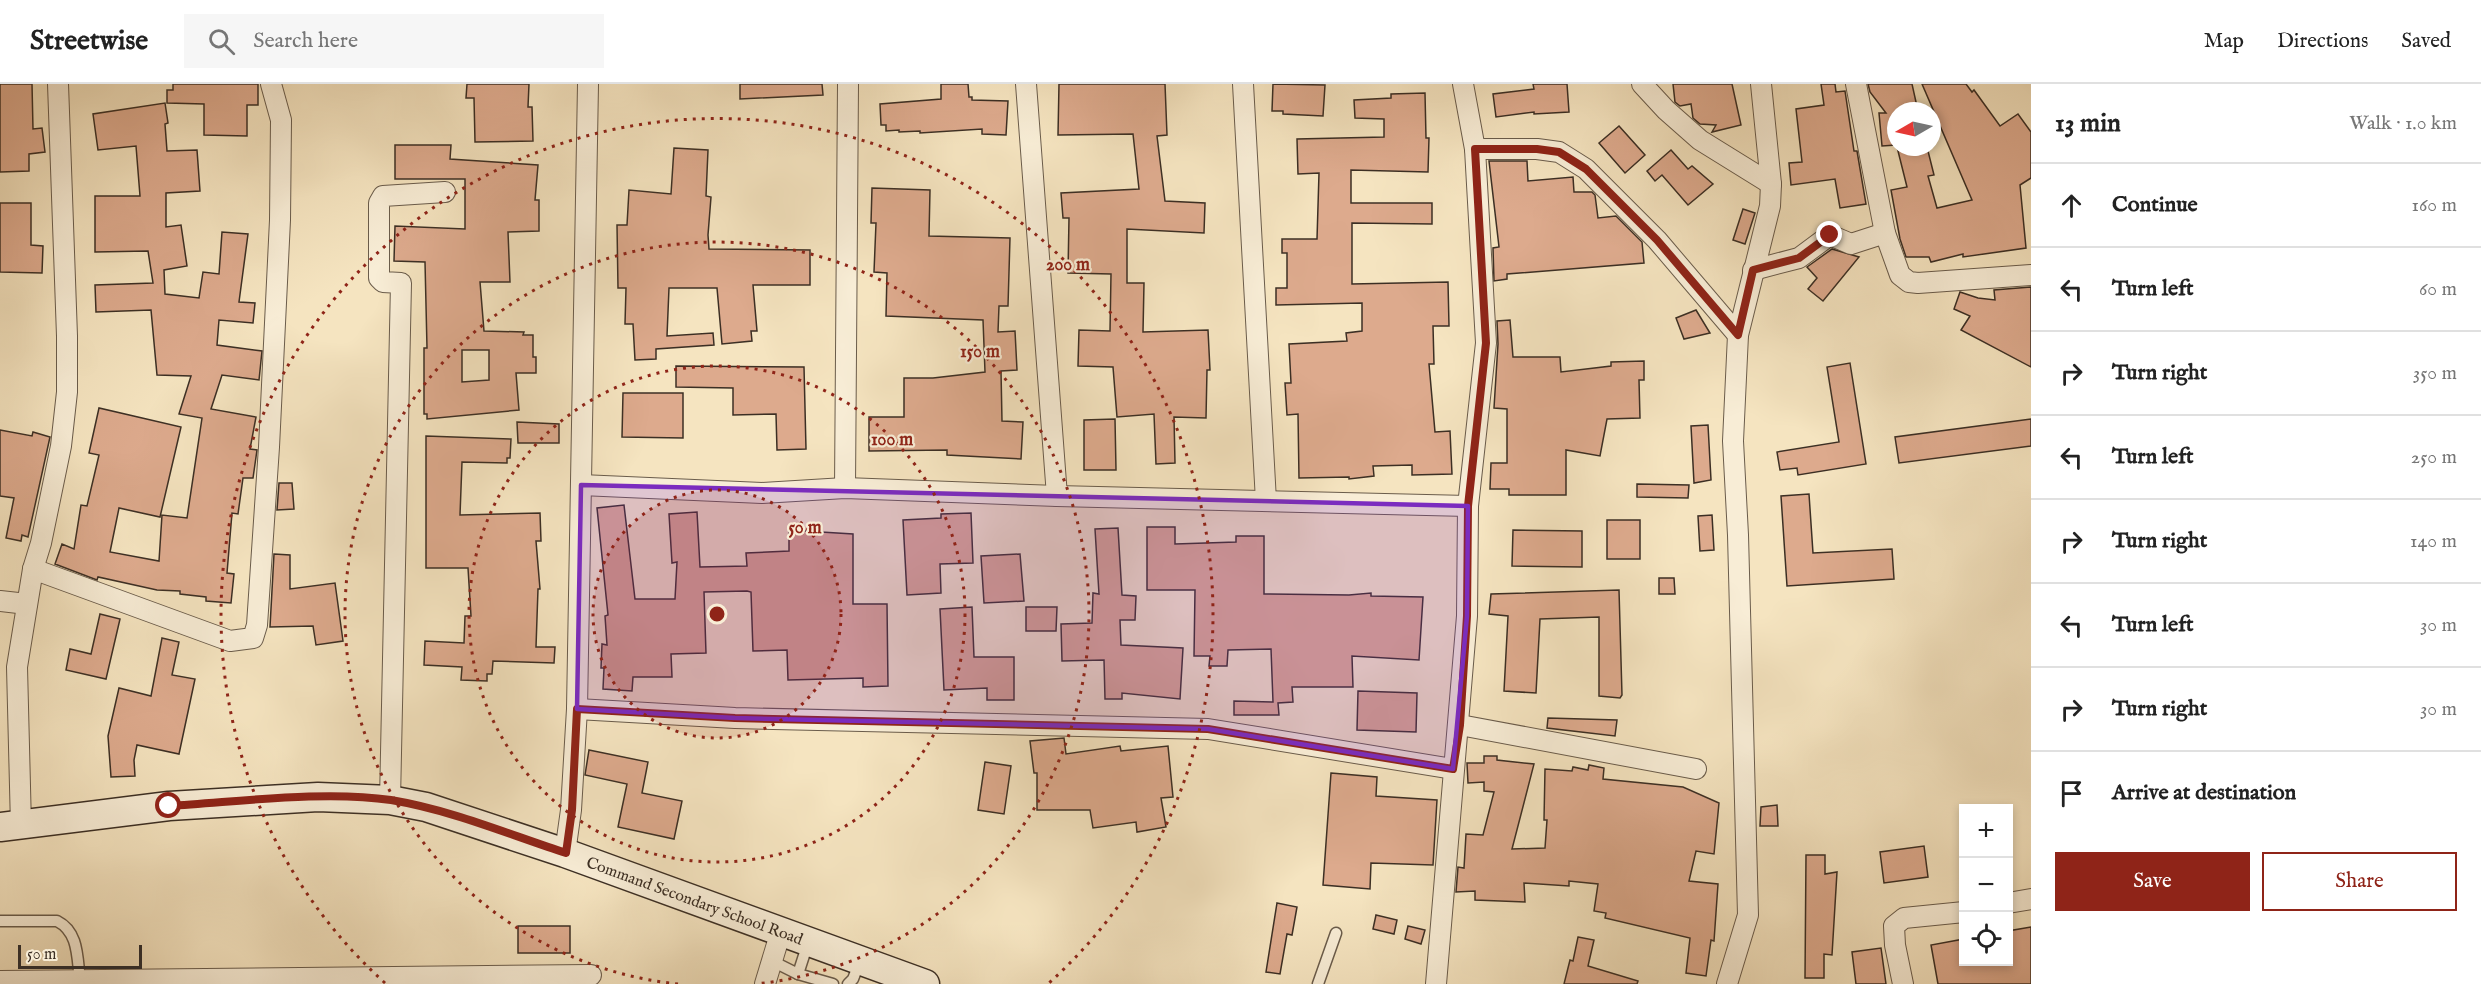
<!DOCTYPE html>
<meta charset="utf-8">
<style>
body{margin:0;font-family:"IM FELL English",serif;background:#f6f6f6;color:#222}
.controls{position:absolute;right:18px;bottom:18px;display:grid;overflow:hidden;border-radius:0px;box-shadow:0 3px 9px #0003}
.controls button{width:54px;height:54px;display:grid;place-items:center;padding:0;border:0;border-bottom:2px solid #e0e0e0;background:#fff;color:#222;font:30px sans-serif}
.compass{position:absolute;left:1887px;top:18px;width:54px;height:54px;border-radius:50%;background:#fff;box-shadow:0 3px 9px #0003;rotate:261deg}
.scale{position:absolute;left:18px;bottom:15px;width:124px;box-sizing:border-box;padding-left:6px;border:3px solid #3c2f24;border-top:0;font-size:16px;line-height:21px;white-space:nowrap;color:#3c2f24;-webkit-text-stroke:4px #f8edd6;paint-order:stroke}
.stop{position:absolute;width:18px;height:18px;margin:-14px;border:4px solid #8f2418;border-radius:50%;background:#fff}
.stop.end{background:#8f2418;border-color:#fff;box-shadow:0 2px 6px #0008}
.list{margin:0;padding:0;list-style:none}
h2{display:flex;justify-content:space-between;align-items:center;height:78px;margin:0;padding:0 24px;font-size:26px}
h2 small{font-size:20px;font-weight:400;color:#767676}
.list li{display:grid;grid-template-columns:39px 1fr auto;gap:18px;align-items:center;box-sizing:border-box;height:84px;padding:0 24px;border-top:2px solid #e0e0e0}
.list b{display:block;font-size:22px;white-space:nowrap}
.list em{font-size:20px;font-style:normal;color:#767676}
.actions{display:flex;gap:12px;padding:18px 24px}
.actions a{flex:1;padding:14px 0;border:2px solid #8f2418;border-radius:0px;text-align:center;font-size:21px;color:#8f2418}
.actions .main{background:#8f2418;color:#fff}
.icon{flex:none;width:33px;height:33px;fill:none;stroke:currentColor;stroke-width:2;stroke-linecap:round;stroke-linejoin:round}
.map{position:relative;flex:none;width:2031px;height:900px;overflow:hidden}
header{display:flex;align-items:center;gap:36px;box-sizing:border-box;height:84px;padding:0 30px;background:#fff;border-bottom:2px solid #e0e0e0}
header strong{font-size:28px}
nav{display:flex;gap:33px;margin-inline-start:auto;font-size:21px}
.search{width:420px;height:54px;background:#f6f6f6;display:flex;align-items:center;gap:15px;box-sizing:border-box;padding:0 21px;border-radius:0px;color:#767676;font-size:22px}
main{display:flex}
aside{flex:1;background:#fff}
.map>svg:first-child{display:block}
.building{fill:#ddaa8d;stroke:#3c2f24;stroke-width:1.5;fill-rule:evenodd}
.lines{fill:none;stroke-linecap:round;stroke-linejoin:round}
.service-casing{stroke:#6a5c4b;stroke-width:13}
.minor-casing{stroke:#6a5c4b;stroke-width:22}
.secondary-casing{stroke:#3c2f24;stroke-width:31}
.service{stroke:#f8edd6;stroke-width:10}
.minor{stroke:#f8edd6;stroke-width:20}
.secondary{stroke:#f8edd6;stroke-width:28}
.route{stroke:#8f2418;stroke-width:8}
.marked{fill:#7b2cbf;fill-opacity:0.2;stroke:#7b2cbf;stroke-width:4.5;stroke-linejoin:round}
.ring{fill:none;stroke:#8f2418;stroke-width:3;stroke-dasharray:3 6}
.labels{text-anchor:middle;stroke-width:4.5;stroke-linejoin:round;paint-order:stroke}
.street-label{font-size:16px;fill:#3c2f24;stroke:#f8edd6}
.centre{fill:#8f2418;stroke:#f8edd6;stroke-width:3}
.ring-label{font-size:18px;text-anchor:middle;font-weight:bold;fill:#8f2418;stroke:#f8edd6;stroke-width:4.5;stroke-linejoin:round;paint-order:stroke}
</style>
<header>
<strong>Streetwise</strong>
<div class="search"><svg class="icon" aria-label="search" viewBox="0 0 24 24"><circle cx="10" cy="10" r="6"/><path d="M15 15l6 6"/></svg>Search here</div>
<nav><a>Map</a><a>Directions</a><a>Saved</a></nav>
</header>
<main>
<div class="map">
<svg width="2031" height="900" viewBox="0 0 2031 900">
<rect width="100%" height="100%" fill="#f5e4c0"/>
<filter id="stains"><feTurbulence type="fractalNoise" baseFrequency=".00333" numOctaves="4"/><feColorMatrix values="0 0 0 0 .2 0 0 0 0 .09 0 0 0 0 .02 0 0 0 .5 -.17"/></filter>
<radialGradient id="worn" r=".72"><stop offset=".6" stop-color="#630" stop-opacity="0"/><stop offset="1" stop-color="#630" stop-opacity=".3"/></radialGradient>
<g class="building">
<path d="M0 0H32L33 45 42 44 45 68 29 70V87L0 88Z"/>
<path d="M173 0H258V21H247V52L204 51V20L167 19V6H173Z"/>
<path d="M467 0H529L528 23H532L533 57 475 58 474 14H466Z"/>
<path d="M740 0H822L823 11 740 15Z"/>
<path d="M941 0H968L969 13H972V16L1008 17 1006 51 982 50V45L920 49V47L899 48V46L886 47V41H881L880 20 941 15Z"/>
<path d="M1059 0H1165L1167 51 1157 52 1165 117 1205 119 1204 149 1127 145V199H1144L1143 248 1208 246 1210 286H1207L1206 334 1174 333 1175 379 1156 380 1154 330 1117 333 1113 283 1078 282 1079 246 1110 247 1111 190 1068 189 1069 134H1063L1061 109 1139 105 1133 50 1058 51Z"/>
<path d="M1273 0 1325 1 1323 32 1283 30V27H1272Z"/>
<path d="M1533 0H1567L1569 28 1534 30V28L1496 33 1493 10 1534 5Z"/>
<path d="M1673 0H1732L1741 41 1712 48 1716 41 1700 40 1693 34 1691 20 1680 22 1675 18Z"/>
<path d="M1821 0H1835L1836 8 1845 7 1854 67H1857L1866 120 1840 124 1835 95 1791 101 1789 79 1802 78 1796 25 1824 21Z"/>
<path d="M1868 0H1912L1918 27H1896V61L1882 62 1879 29H1886L1870 8Z"/>
<path d="M1922 0H1966L1972 8 1974 6 2000 42 2018 30 2031 48V94L2020 101 2026 164 1963 173V170L1931 178 1929 173H1906L1900 155 1891 106 1907 103 1897 63H1927L1934 91 1928 92 1937 124 1972 116Z"/>
<path d="M1425 9 1426 54H1429L1428 88 1351 86V119H1432V140L1352 139V200L1448 198 1449 242H1433L1434 280H1429L1435 348 1450 347 1452 390 1412 391V381L1373 382 1374 392 1349 395V393L1299 394 1298 330 1287 331 1285 299H1291L1289 260 1347 257 1346 249 1362 247V219L1276 221V204H1287V169H1282V155H1317L1319 89 1298 90 1297 55 1384 53V35L1355 34 1354 16 1391 14V10Z"/>
<path d="M165 19 168 39 165 40 167 67 197 66 200 107 166 109V143L181 141 187 182 164 186 165 210 199 214 203 188 219 190 222 148 248 150 239 218 255 219 253 239 219 236 217 261 262 267 259 296 222 291 211 325 256 333 250 365 257 366 253 394H243L238 430 232 429 227 489 234 490 231 519 206 517V513L180 510V507L157 506 98 493 97 496 55 480 62 460 74 465 81 421 87 422 99 371 89 369 99 324 181 343 160 433 119 424 110 468 159 477 162 431 187 434 202 334 179 330 191 292 157 291 151 226 96 228 95 201 153 199 148 167 95 168V112H140L136 62 98 66 93 30Z"/>
<path d="M1619 42 1645 71 1625 89 1599 59Z"/>
<path d="M395 61H451L450 75 538 81 535 116H539V147L508 148 510 198H480L484 247 524 248 523 251H533V273H536V289H516L519 326 427 335V330H424V264H427L425 178 394 177 395 142 465 145V95H395ZM462 266H489V296L462 298Z"/>
<path d="M674 64 708 66 706 112 711 113 708 151 709 165 810 166V201H753L757 247H751L752 257 722 260 717 204H669L667 252 713 249 714 261 656 265V275L635 276 633 240H625L626 204H618L617 141H627L629 106 671 110Z"/>
<path d="M1671 66 1688 85 1692 82 1713 100 1688 121 1662 91 1655 97 1647 87Z"/>
<path d="M1489 77H1527L1528 97 1573 93 1574 108H1592L1595 111 1598 134 1616 132 1642 158 1644 179 1507 190V195L1494 197 1493 164 1499 163Z"/>
<path d="M872 104 930 106 929 152 1010 154 1008 222H999L998 248 1015 247 1017 286 1001 287 1002 337 1023 338 1021 375 947 371V366L869 367V333H904V294H933L985 288 983 236 886 232 887 189 874 188 876 139H871Z"/>
<path d="M0 119H31V161L43 162 42 189 0 188Z"/>
<path d="M1743 125 1755 129 1745 160 1733 156Z"/>
<path d="M1832 165 1859 173 1823 217 1808 205 1817 194 1807 183Z"/>
<path d="M2031 203V283L1961 246 1970 232 1954 225 1960 208 1978 214 1995 216 1994 206Z"/>
<path d="M1696 226 1710 249 1684 255 1676 234Z"/>
<path d="M1510 236 1513 273H1560L1561 288 1611 282V278L1644 277V296H1639L1640 334 1607 335 1600 372 1566 366V411H1509V405H1490L1491 379H1507V325L1494 324 1498 260 1497 237Z"/>
<path d="M1850 279 1866 380 1798 391 1797 384 1780 386 1777 368 1839 358 1827 283Z"/>
<path d="M676 282 804 283 806 365 777 366 776 330 733 331V304L676 303Z"/>
<path d="M623 309H683V354L622 353Z"/>
<path d="M1115 335 1116 386H1084V336Z"/>
<path d="M2031 335V362L1899 379 1895 353Z"/>
<path d="M517 338 559 340V359H518Z"/>
<path d="M1708 341 1711 396 1694 399 1691 342Z"/>
<path d="M0 346 32 352 33 348 50 353 28 453 22 451 21 457 6 454 14 414 0 412Z"/>
<path d="M426 352 511 355 510 374H507V379L462 378 460 431 540 429 541 457H536L540 505H538L536 563H555L554 579 493 577 492 590H487V597L461 596 462 583 424 581 425 557 464 559 465 532H471L468 484H426Z"/>
<path d="M279 399H292L294 425 277 426Z"/>
<path d="M1637 400 1689 401 1688 414 1637 413Z"/>
<path d="M1809 410 1813 469 1892 465 1894 495 1787 502 1781 412Z"/>
<path d="M624 421 635 515H675L677 478 672 479 669 430 697 428 700 483 747 482 746 469 789 467V446L853 450V520H887L888 602 863 603V594L788 596 787 566 753 567 751 508 747 507 704 508 706 569 671 570 672 593H633L632 607 603 605 604 584H601L602 560 607 561 605 532 608 531 597 424Z"/>
<path d="M971 429 973 479 940 480 941 509 907 511 903 436 941 434V430Z"/>
<path d="M1712 431 1714 466 1700 467 1698 432Z"/>
<rect x="1607" y="436" width="33" height="39"/>
<path d="M1147 443H1175V460L1236 458V452H1264V510L1349 511 1371 509V512L1423 513 1419 576 1352 572 1353 603H1292L1293 618 1278 619 1279 631H1234V617L1273 618 1271 565 1228 566 1227 582H1209L1210 572H1194L1195 506H1147Z"/>
<path d="M1118 444 1122 511 1136 512 1135 536H1120L1121 561 1183 564 1180 615 1122 609V615H1105L1104 576 1062 577 1061 540 1092 539 1093 509 1099 510 1095 445Z"/>
<path d="M1513 446 1582 447V483L1512 482Z"/>
<path d="M274 470 290 471V505L335 499 343 557 316 561 313 542 270 543Z"/>
<path d="M1020 470 1024 517 984 519 981 472Z"/>
<path d="M1659 494H1674L1675 510H1659Z"/>
<path d="M1619 506 1622 611 1620 614 1599 612V533L1540 535 1536 609 1504 607 1508 532 1489 530 1491 510Z"/>
<path d="M972 523 974 573H1014V616H987V604L944 606 940 525Z"/>
<path d="M1026 523H1057L1056 547H1026Z"/>
<path d="M100 530 120 535 106 595 66 586 70 565 91 570Z"/>
<path d="M162 554 179 558 172 591 195 595 179 670 137 661 134 676 135 692 111 693 108 652 119 604 151 612Z"/>
<path d="M1358 607 1417 609 1416 648 1357 646Z"/>
<path d="M1548 634 1617 636 1615 652 1547 644Z"/>
<path d="M1064 654 1066 670 1120 662 1121 667 1168 662 1173 713 1161 714 1166 743 1137 748 1136 738 1093 744 1090 726H1037V689H1034L1030 657Z"/>
<path d="M589 666 648 678 642 709 682 717 674 755 618 743 627 700 585 691Z"/>
<path d="M1484 672H1497V676L1534 680 1512 765 1545 764 1547 736H1544L1545 685 1572 687 1573 683 1588 686 1589 681 1604 684 1603 695 1683 703 1719 719 1714 770 1696 767 1689 797 1718 800 1714 857 1711 856 1706 892 1686 889 1690 854 1605 834 1606 829 1594 827 1598 800 1569 797V802L1524 799 1525 818 1475 816V807L1456 808 1458 783 1464 784 1466 750 1483 751 1494 708 1484 707V698L1468 699 1467 679H1484Z"/>
<path d="M985 678 1011 682 1004 730 978 726Z"/>
<path d="M1331 689 1377 693 1376 712 1437 716 1433 781 1371 779 1370 805 1323 801Z"/>
<path d="M1777 721 1778 742H1760L1761 723Z"/>
<path d="M1924 762 1928 793 1884 799 1880 768Z"/>
<path d="M1806 771H1825V790L1837 788 1832 871 1824 870V894H1805Z"/>
<path d="M1277 819 1297 823 1292 851 1287 850 1280 890 1266 888Z"/>
<path d="M1376 831 1397 836 1394 850 1373 845Z"/>
<rect x="518" y="842" width="52" height="27"/>
<path d="M1408 842 1425 846 1421 860 1405 855Z"/>
<path d="M2031 843V900H1938L1931 861 1964 855V878H2008V847Z"/>
<path d="M1578 853 1594 856 1588 882 1638 897 1637 900H1564L1570 876 1573 877Z"/>
<path d="M1881 864 1886 900H1856L1852 868Z"/>
</g>
<g class="lines">
<g class="service-casing">
<g id="service">
<path d="M0 837H57C79 848 77 874 80 896"/>
<path d="M772 877 798 890 833 900"/>
<path d="M798 890 808 859"/>
<path d="M848 900 853 895 860 877"/>
<path d="M1318 900 1336 849"/>
</g>
</g>
<g class="minor-casing">
<g id="minor">
<path d="M1026 0 1057 412"/>
<path d="M1243 0 1266 417"/>
<path d="M1642 0 1666 26 1700 56 1771 100"/>
<path d="M1856 0 1885 149 1900 191 1909 198 1918 199 2031 191"/>
<path d="M1475 65H1537L1559 68 1586 85 1657 156 1738 251"/>
<path d="M1753 186 1799 174 1830 151 1851 160 1885 149"/>
<path d="M581 401 762 409 845 404 1057 412 1468 422"/>
<path d="M845 404 848 0"/>
<path d="M33 485 230 557 253 554 257 541 269 363 280 136 281 36 271 0"/>
<path d="M0 517 27 520"/>
<path d="M577 625 735 634 1208 645 1453 685"/>
<path d="M1460 641 1696 685"/>
<path d="M390 716 401 199 383 198 379 194V119L383 112 445 108"/>
<path d="M21 742 17 583 33 485 41 459 61 362 67 308V252L58 0"/>
<path d="M565 769 571 726 577 625 588 0"/>
<path d="M2008 819 2031 815"/>
<path d="M0 897 591 891"/>
<path d="M765 900 781 847"/>
<path d="M1436 900 1467 532 1468 422 1486 259 1475 65 1463 0"/>
<path d="M1727 900 1748 831 1738 451 1733 357 1738 251 1770 122 1771 100 1761 0"/>
<path d="M1903 900 1895 861 1894 842 1904 834 1964 828"/>
</g>
</g>
<g class="secondary-casing">
<path id="secondary" d="M0 743 169 722 318 713 390 716 426 723 565 769 925 900"/>
</g>
<use href="#service" class="service"/>
<use href="#minor" class="minor"/>
<use href="#secondary" class="secondary"/>
</g>
<g class="lines">
<path class="route" d="M169 722C238 718 324 706 391 716 451 726 508 750 566 769L572 726 577 625 735 634 1208 645 1453 685 1460 641 1467 532 1468 422 1486 259 1475 65H1537L1559 68 1586 85 1657 156 1738 251 1753 186 1799 174 1830 151"/>
</g>
<path class="marked" d="M581 401 1468 422 1467 532 1453 685 1208 645 735 634 577 625Z"/>
<circle cx="717" cy="530" r="124" fill="#8f2418" fill-opacity=".12"/>
<g class="ring">
<circle cx="717" cy="530" r="124"/>
<circle cx="717" cy="530" r="248"/>
<path d="M678 900A372 372 0 1 1 756 900"/>
<path d="M385 899A496 496 0 1 1 1049 899"/>
</g>
<g class="labels">
<g class="street-label">
<text transform="translate(695 816) rotate(20)" y="6">Command Secondary School Road</text>
</g>
</g>
<circle cx="717" cy="530" r="9" class="centre"/>
<g class="ring-label">
<text x="1068" y="186">200 m</text>
<text x="980" y="273">150 m</text>
<text x="892" y="361">100 m</text>
<text x="805" y="449">50 m</text>
</g>
<rect width="100%" height="100%" filter="url(#stains)"/>
<rect width="100%" height="100%" fill="url(#worn)"/>
</svg>
<div class="controls">
<button>+</button>
<button>−</button>
<button><svg class="icon" aria-label="locate" viewBox="0 0 24 24"><circle cx="12" cy="12" r="6"/><path d="M12 2v4M12 18v4M2 12h4M18 12h4"/></svg></button>
</div>
<svg class="compass" viewBox="-18 -18 36 36"><path d="M0-13l5 13h-10z" fill="#e53935"/><path d="M0 13l5-13h-10z" fill="#767676"/></svg>
<div class="scale">50 m</div>
<div class="stop" style="left:169px;top:722px"></div>
<div class="stop end" style="left:1830px;top:151px"></div>
</div>
<aside>
<h2>13 min<small>Walk · 1.0 km</small></h2>
<ul class="list">
<li><svg class="icon" aria-label="ahead" viewBox="0 0 24 24"><path d="M12 20V5M6 11l6-6 6 6"/></svg><div><b>Continue</b></div><em>160 m</em></li>
<li><svg class="icon" aria-label="left" viewBox="0 0 24 24"><path d="M17 20v-9H6M10 6l-5 5 5 5"/></svg><div><b>Turn left</b></div><em>60 m</em></li>
<li><svg class="icon" aria-label="right" viewBox="0 0 24 24"><path d="M7 20v-9h11M14 6l5 5-5 5"/></svg><div><b>Turn right</b></div><em>350 m</em></li>
<li><svg class="icon" aria-label="left" viewBox="0 0 24 24"><path d="M17 20v-9H6M10 6l-5 5 5 5"/></svg><div><b>Turn left</b></div><em>250 m</em></li>
<li><svg class="icon" aria-label="right" viewBox="0 0 24 24"><path d="M7 20v-9h11M14 6l5 5-5 5"/></svg><div><b>Turn right</b></div><em>140 m</em></li>
<li><svg class="icon" aria-label="left" viewBox="0 0 24 24"><path d="M17 20v-9H6M10 6l-5 5 5 5"/></svg><div><b>Turn left</b></div><em>30 m</em></li>
<li><svg class="icon" aria-label="right" viewBox="0 0 24 24"><path d="M7 20v-9h11M14 6l5 5-5 5"/></svg><div><b>Turn right</b></div><em>30 m</em></li>
<li><svg class="icon" aria-label="arrive" viewBox="0 0 24 24"><path d="M6 21V4h12l-3 4 3 4H6"/></svg><div><b>Arrive at destination</b></div></li>
</ul>
<div class="actions"><a class="main">Save</a><a>Share</a></div>
</aside>
</main>
